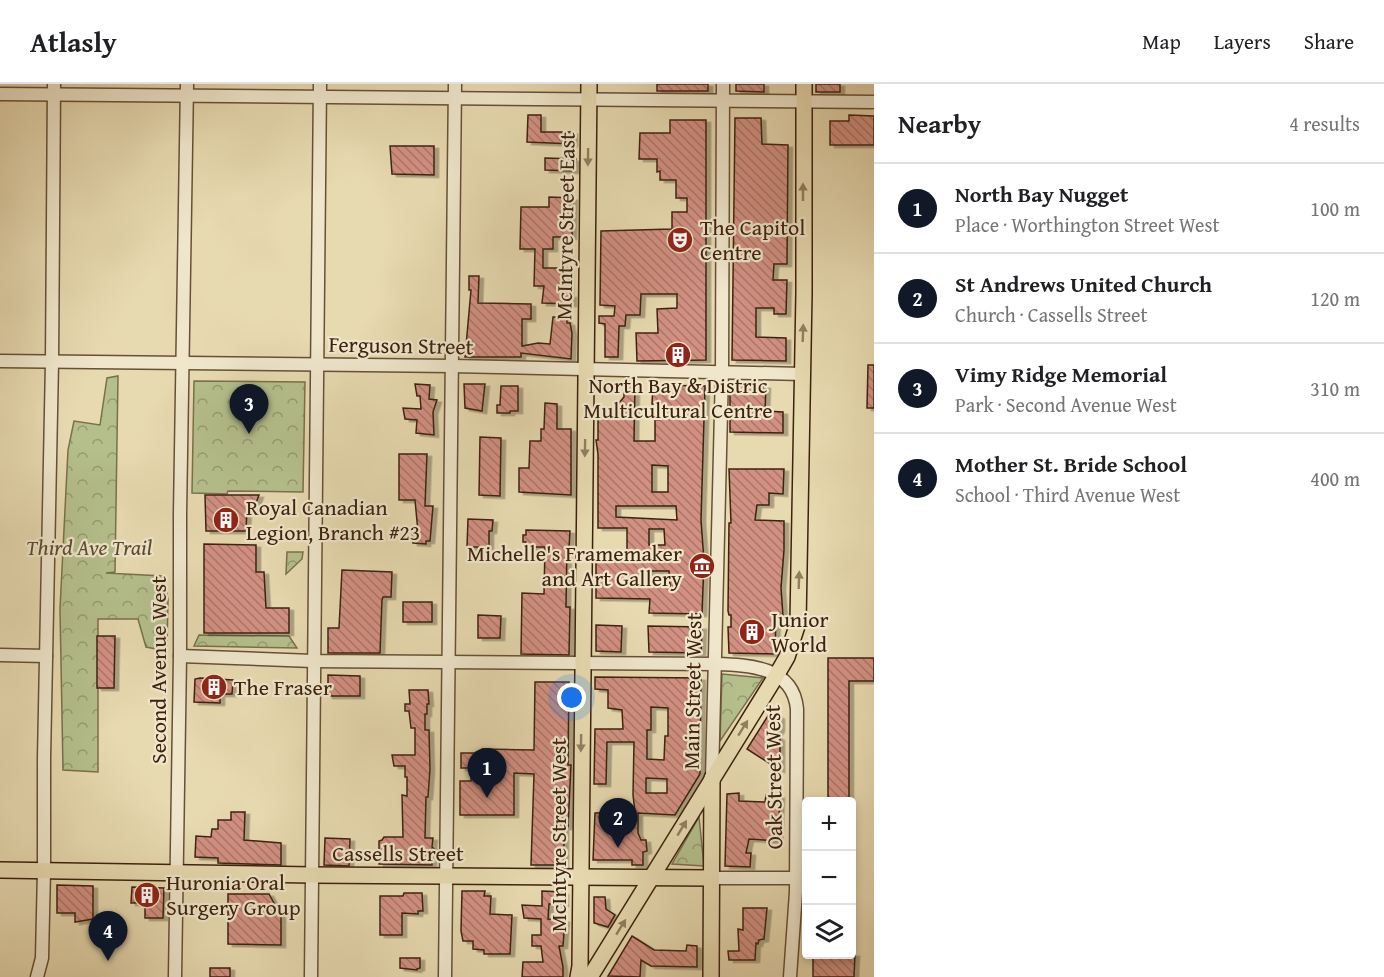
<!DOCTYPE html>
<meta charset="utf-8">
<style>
body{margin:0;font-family:"Gentium Book Plus",serif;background:#f6f6f6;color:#202124}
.controls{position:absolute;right:18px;bottom:18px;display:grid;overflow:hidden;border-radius:6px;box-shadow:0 3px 9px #0003}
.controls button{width:54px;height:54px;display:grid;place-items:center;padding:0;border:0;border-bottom:2px solid #e0e0e0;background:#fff;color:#202124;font:30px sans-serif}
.you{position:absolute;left:572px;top:614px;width:21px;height:21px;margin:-15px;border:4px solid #fff;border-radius:50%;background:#1a73e8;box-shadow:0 0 0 9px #1a73e833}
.badge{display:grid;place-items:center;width:39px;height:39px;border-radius:50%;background:#111827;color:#fff;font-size:20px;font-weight:700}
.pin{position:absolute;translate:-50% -50px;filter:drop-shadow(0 2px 3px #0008)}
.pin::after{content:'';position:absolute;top:32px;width:21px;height:18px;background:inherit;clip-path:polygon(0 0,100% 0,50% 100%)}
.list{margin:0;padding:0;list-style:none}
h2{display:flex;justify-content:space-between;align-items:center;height:78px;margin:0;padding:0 24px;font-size:26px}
h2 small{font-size:20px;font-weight:400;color:#757577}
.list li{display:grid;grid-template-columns:39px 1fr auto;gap:18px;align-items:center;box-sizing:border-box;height:90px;padding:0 24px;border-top:2px solid #e0e0e0}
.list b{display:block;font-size:22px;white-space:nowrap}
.list p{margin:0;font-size:20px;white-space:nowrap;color:#757577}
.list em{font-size:20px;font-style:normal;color:#757577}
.icon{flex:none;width:33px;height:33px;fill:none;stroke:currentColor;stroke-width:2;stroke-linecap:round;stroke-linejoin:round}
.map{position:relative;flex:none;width:874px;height:893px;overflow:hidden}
header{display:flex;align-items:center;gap:36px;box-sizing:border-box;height:84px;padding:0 30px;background:#fff;border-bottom:2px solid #e0e0e0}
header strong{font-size:28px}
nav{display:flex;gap:33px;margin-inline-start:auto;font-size:21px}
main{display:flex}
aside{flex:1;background:#fff}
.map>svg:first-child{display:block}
.park{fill:url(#park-crowns);stroke:#79704d;stroke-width:1.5}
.building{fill:url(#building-back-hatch);stroke:#3e220e;stroke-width:1.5;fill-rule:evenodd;filter:url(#shadow)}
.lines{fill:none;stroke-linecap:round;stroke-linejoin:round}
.minor-casing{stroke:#685036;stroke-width:15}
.major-casing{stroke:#3e220e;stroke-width:18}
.minor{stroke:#efe6cc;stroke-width:12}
.major{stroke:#e7d9b0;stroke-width:15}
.oneway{fill:#927e5f}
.labels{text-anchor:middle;stroke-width:4.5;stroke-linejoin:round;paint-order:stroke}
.street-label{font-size:22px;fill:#3e220e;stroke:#efe6cc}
.poi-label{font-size:22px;fill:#3e220e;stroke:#efe6cc;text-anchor:start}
.park-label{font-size:22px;font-style:italic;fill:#5c492e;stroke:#efe6cc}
</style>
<header>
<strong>Atlasly</strong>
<nav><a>Map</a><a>Layers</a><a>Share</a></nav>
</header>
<main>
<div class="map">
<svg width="874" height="893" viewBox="0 0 874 893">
<defs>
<pattern id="park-crowns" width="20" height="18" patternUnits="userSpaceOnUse" patternTransform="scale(1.5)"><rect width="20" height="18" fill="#b4bf8c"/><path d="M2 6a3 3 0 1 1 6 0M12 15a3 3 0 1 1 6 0" fill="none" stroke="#949b71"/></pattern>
<pattern id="building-back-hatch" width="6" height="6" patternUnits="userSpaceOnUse" patternTransform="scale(1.5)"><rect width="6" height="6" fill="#d29082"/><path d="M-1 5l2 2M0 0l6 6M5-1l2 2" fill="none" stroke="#ac7569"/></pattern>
<filter id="shadow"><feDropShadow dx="4.5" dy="2.5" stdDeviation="0" flood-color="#0004"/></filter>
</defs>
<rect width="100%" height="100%" fill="#e7d9b0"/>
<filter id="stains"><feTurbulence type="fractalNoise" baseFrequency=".00333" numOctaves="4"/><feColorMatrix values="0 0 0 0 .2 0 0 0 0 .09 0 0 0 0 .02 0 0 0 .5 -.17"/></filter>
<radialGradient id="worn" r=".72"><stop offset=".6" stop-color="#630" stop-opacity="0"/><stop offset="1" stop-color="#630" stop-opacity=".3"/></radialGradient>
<g class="park">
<path d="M118 292 115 488 106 489 163 492 168 515 167 567 146 563 138 535H98V688L63 686 60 525 68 366 74 337 100 341 107 294Z"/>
<path d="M194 297 305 298 303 408 228 407 227 410 192 409Z"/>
<path d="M287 468H303L302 475 286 490Z"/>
<path d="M199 551 289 552 297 564 194 562Z"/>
<path d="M722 590 763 594 720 657Z"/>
<path d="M699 733 704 782 672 780Z"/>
</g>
<g class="building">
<rect x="657" y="0" width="51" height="7"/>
<path d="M736 0H764V8L736 7Z"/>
<rect x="816" y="0" width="24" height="8"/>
<path d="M528 31H541V48H573V60L527 58Z"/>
<path d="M849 31 874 32V61H830V37H849Z"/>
<path d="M735 34H761L762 60 788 61 787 180H774L773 196H787L786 230H774V224H756V253L786 254V277L732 276Z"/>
<path d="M670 36H706V276L637 277 636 249H658L657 225 677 224V210H641L640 231H626L625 242H619L618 273H605V240L599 239V232H614L615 222 600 221 601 147 672 145V128H687V114H676V96H660V87L657 88V75H639L640 49H670Z"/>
<path d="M390 62H434V91L392 90Z"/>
<path d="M545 74 576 75 575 87 545 86Z"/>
<path d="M549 113 573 114 572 153H553V165H543V184H569V211H572V220L542 219 544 202H534L535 165H520L521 123H549Z"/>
<path d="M469 192H479L478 219 531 220V235H522V262L538 259 550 260 553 233H567V239H570L572 249 571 275 521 269V273H465L471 206H469Z"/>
<path d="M868 281H874V324H867Z"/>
<path d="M415 300 430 301 429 315 437 316 433 328 434 351 416 349 417 336 405 335 403 324 421 325 420 312H417Z"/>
<path d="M464 300H485L482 327 465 324Z"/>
<path d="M624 301H635L634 357H655V336H660V320H652L653 301 705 302 701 436 704 477 702 530 649 529 650 515 596 514V468L627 469V444H598V370L596 356H598V332L607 333 624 313ZM652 381 668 382V408H652ZM616 422H676L677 436 616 433ZM649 445H664L665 461H649ZM648 487H669L670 502 648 501Z"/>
<path d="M501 302H518V327H510V329H497V321H500Z"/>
<path d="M730 302H766L765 327 783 328V349L730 348Z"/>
<path d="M545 319 557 320V345H571V411L519 408V384H529L530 357H541V345H544Z"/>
<path d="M480 353 501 354 500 412 479 411Z"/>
<path d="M399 370H427L425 422H433L430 457H426V460L413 459 412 448H418L415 416H399Z"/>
<path d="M729 385H784L783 410 769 409V421H757L755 436 784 437V466L781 504 783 532H776L775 570 729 569 728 543H731V531H729L728 527 729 439H731Z"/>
<path d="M205 411H259L254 424 247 425 246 447H206Z"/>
<path d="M468 435 493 436 492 447H489V463H467Z"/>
<path d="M526 446 570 447 569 464 567 463 566 523H570L569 571 521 570 522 509 544 510 545 463H526V458H523V451H526Z"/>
<path d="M204 460 256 461V488H264L266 524H289V549H204Z"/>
<path d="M342 486 392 488 391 513H383L382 516 380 569H328V544H339Z"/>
<rect x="403" y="518" width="29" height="20"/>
<path d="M478 531 501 532 500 554H478Z"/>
<path d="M596 541 622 542 621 568 596 567Z"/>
<path d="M648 542 702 543 701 569 649 568Z"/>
<path d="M97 552H115L114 604H97Z"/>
<path d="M828 574H874V597H849V717H828Z"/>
<path d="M328 591 360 592V612H328Z"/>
<path d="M595 593 701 594 700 690 675 731 638 729V749L641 756H646L647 767 643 768V781H632V776H593L595 729 635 728 633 711 634 658H607L606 700H594L595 645H623L622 626 608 624V606L595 605ZM651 623 668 624V652H665L664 676 647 675V646H651ZM646 694 667 695V709H646Z"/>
<path d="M200 594 233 596 232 610H220V619L194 618 195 595Z"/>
<path d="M535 598H569L568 681H571L568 743H564V781H531L534 690 514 689V731H460V697H471V684H461V669H482V665L534 666Z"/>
<path d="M409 606H428L429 620H427V630H425V646H429L430 685 428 713H426L425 754H433L432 763 438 768 432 769V781L379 780V757L382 756 384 753H403L402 711 407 712V693H405V682H394L392 671H415V644H411L409 627H405V620H410Z"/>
<path d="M771 627 780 633V645L776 652 780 654V686L747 665Z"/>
<path d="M739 709V717L765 718 766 711 780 712 778 757 749 755 746 769H751L750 783 725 782 727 710Z"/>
<path d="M231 728H245L244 756 281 759V781L218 779V774L195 773 196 752 211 753 212 745H218V736H231Z"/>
<path d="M325 754 350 755 349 782 324 781Z"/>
<path d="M57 801 93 802V835L75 838V829H57Z"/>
<path d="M132 803 164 804 163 834H145V819H131Z"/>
<path d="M462 807H485L484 812H491L490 830 512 831 510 870H484V866L473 865V857H463L461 847Z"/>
<path d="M542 807 564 808V820H549L548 835 565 836 563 862H559L563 883V893H522L523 878H543L541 862H532V851H541V835L524 834 522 821 542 822Z"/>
<path d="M404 809H422L423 827H418V830L402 829V851H380V812H403Z"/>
<path d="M228 810H269L281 832V861L228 860Z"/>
<path d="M594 813H605L606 825 615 831 608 843 594 839Z"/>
<path d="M743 824H767L764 855 759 856 758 860 756 859 755 876H729L728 867H739L738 845 743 846Z"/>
<path d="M632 852 654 866 686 867 687 861 697 862V883L651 882 641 876 640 893 608 892Z"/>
<path d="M813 870H855L854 893H813Z"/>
<path d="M400 874H420V884L417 885V886L400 884Z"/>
<rect x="210" y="884" width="20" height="9"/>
</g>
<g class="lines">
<g class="minor-casing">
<g id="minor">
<path d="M0 10 874 18"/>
<path d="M0 277 452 282 802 290"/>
<path d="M0 571 46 572"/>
<path d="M180 572 313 577 715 580C748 581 793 582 797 625L796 808 790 893"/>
<path d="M712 694 722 287 723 0"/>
<path d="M711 794H796"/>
<path d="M37 893 42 874 44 786V674L52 278 54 0"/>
<path d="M175 893 180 572V430L187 0"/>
<path d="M311 893 320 0"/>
<path d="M445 893 455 0"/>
</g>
</g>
<g class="major-casing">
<g id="major">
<path d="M0 786 312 791 711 794"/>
<path d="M578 893 580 882 589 0"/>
<path d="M590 893 776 592 787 573 798 539 804 209V0"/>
<path d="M711 893 712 694"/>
</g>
</g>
<use href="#minor" class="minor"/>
<use href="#major" class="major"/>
</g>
<defs><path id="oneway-solid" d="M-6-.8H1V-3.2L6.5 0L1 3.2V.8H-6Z" transform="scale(1.5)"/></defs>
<g class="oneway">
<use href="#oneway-solid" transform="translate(588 73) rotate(91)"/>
<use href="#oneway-solid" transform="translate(803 108) rotate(-90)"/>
<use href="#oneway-solid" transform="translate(803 249) rotate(-88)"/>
<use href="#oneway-solid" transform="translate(585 364) rotate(91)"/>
<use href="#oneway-solid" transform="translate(799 496) rotate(-88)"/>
<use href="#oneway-solid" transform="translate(743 644) rotate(-58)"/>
<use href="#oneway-solid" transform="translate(581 659) rotate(91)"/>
<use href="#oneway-solid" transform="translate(682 744) rotate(-59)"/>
<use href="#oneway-solid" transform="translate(621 843) rotate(-58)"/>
</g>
<defs>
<g id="theatre-disc" transform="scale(1.35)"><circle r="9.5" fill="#8f2418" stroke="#efe6cc"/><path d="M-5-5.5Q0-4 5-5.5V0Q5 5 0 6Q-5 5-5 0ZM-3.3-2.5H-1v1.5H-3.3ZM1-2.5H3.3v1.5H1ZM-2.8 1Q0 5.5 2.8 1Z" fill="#fff"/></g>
<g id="building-disc" transform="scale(1.35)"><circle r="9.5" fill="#8f2418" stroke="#efe6cc"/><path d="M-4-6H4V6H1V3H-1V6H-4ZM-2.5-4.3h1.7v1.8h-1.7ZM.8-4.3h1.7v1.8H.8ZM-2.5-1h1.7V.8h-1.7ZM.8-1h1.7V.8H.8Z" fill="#fff"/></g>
<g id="museum-disc" transform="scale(1.35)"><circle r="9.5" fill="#8f2418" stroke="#efe6cc"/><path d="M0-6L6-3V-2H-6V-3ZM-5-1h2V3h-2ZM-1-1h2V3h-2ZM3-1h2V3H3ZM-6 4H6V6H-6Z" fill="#fff"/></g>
</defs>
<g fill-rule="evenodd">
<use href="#theatre-disc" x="680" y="156"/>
<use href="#building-disc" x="678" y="271"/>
<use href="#building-disc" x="226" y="436"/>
<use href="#museum-disc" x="702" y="482"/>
<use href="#building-disc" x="752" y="548"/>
<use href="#building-disc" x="214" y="603"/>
<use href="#building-disc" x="147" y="811"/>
</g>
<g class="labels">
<g class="street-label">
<text transform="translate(565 142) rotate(-89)" y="8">McIntyre Street East</text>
<text transform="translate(401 261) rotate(1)" y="8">Ferguson Street</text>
<text transform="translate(158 586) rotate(-90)" y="8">Second Avenue West</text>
<text transform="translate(692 607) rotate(-89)" y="8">Main Street West</text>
<text transform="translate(773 693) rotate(-91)" y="8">Oak Street West</text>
<text transform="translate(558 751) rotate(-90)" y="8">McIntyre Street West</text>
<text x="398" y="777">Cassells Street</text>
</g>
<g class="poi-label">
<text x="700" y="151">The Capitol<tspan x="700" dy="25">Centre</tspan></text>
<text x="678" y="309" text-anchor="middle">North Bay &amp; Distric<tspan x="678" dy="25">Multicultural Centre</tspan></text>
<text x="246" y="431">Royal Canadian<tspan x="246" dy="25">Legion, Branch #23</tspan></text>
<text x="682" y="477" text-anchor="end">Michelle's Framemaker<tspan x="682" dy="25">and Art Gallery</tspan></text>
<text x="771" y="543">Junior<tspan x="771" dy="25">World</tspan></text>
<text x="234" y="611">The Fraser</text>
<text x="166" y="806">Huronia Oral<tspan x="166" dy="25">Surgery Group</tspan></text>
</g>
<g class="park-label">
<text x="89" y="471">Third Ave Trail</text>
</g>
</g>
<rect width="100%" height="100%" filter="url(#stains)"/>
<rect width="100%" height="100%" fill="url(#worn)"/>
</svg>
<div class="controls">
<button>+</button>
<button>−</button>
<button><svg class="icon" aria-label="layers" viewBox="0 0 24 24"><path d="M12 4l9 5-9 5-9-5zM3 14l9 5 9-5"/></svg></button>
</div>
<div class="you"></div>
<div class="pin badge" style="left:487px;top:714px">1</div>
<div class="pin badge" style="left:618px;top:764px">2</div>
<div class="pin badge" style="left:249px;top:350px">3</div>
<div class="pin badge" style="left:108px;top:877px">4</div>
</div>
<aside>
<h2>Nearby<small>4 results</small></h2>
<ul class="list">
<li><span class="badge">1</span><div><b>North Bay Nugget</b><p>Place · Worthington Street West</p></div><em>100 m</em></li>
<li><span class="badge">2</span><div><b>St Andrews United Church</b><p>Church · Cassells Street</p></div><em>120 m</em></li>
<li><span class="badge">3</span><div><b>Vimy Ridge Memorial</b><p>Park · Second Avenue West</p></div><em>310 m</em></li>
<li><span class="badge">4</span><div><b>Mother St. Bride School</b><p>School · Third Avenue West</p></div><em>400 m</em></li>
</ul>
</aside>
</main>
